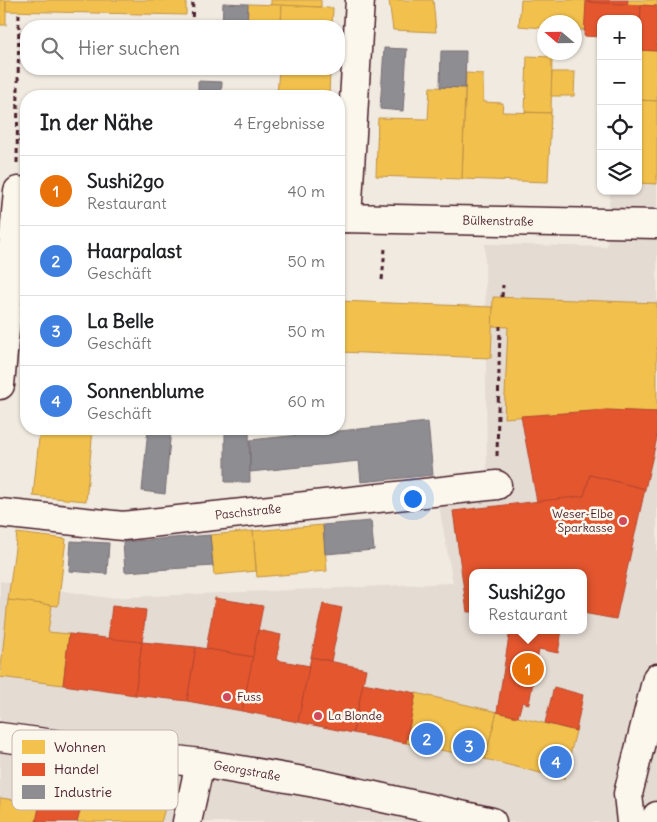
<!DOCTYPE html>
<html lang="de">
<meta charset="utf-8">
<style>
body{margin:0;font-family:Delius,sans-serif;background:#f2f2f2;color:#202124}
.controls{position:absolute;right:15px;top:15px;display:grid;overflow:hidden;border-radius:10px;box-shadow:0 1px 4px #0004}
.controls button{width:45px;height:45px;display:grid;place-items:center;padding:0;border:0;border-bottom:1px solid #e0e0e0;background:#fff;color:#202124;font:25px sans-serif}
.compass{position:absolute;left:537px;top:15px;width:45px;height:45px;border-radius:50%;background:#fff;box-shadow:0 1px 4px #0004;rotate:290deg}
.you{position:absolute;left:412px;top:498px;width:18px;height:18px;margin:-12px;border:4px solid #fff;border-radius:50%;background:#1a73e8;box-shadow:0 0 0 8px #1a73e833}
.badge{display:grid;place-items:center;width:32px;height:32px;border-radius:50%;background:#7c3aed;color:#fff;font-size:16px;font-weight:700}
.pin{position:absolute;translate:-50% -50%;border:2px solid #fff;box-shadow:0 1px 5px #0006}
.popup{position:absolute;left:469px;top:569px;width:118px;height:65px;box-sizing:border-box;display:grid;place-content:center;border-radius:10px;background:#fff;filter:drop-shadow(0 1px 4px #0005);font-size:16px;white-space:nowrap;color:#757577}
.popup b{font-size:19px;color:#202124}
.popup::after{content:'';position:absolute;left:50%;top:100%;margin-left:-10px;border:10px solid transparent;border-top-color:#fff}
.list{margin:0;padding:0;list-style:none}
h2{display:flex;justify-content:space-between;align-items:center;height:65px;margin:0;padding:0 20px;font-size:21px}
h2 small{font-size:16px;font-weight:400;color:#757577}
.list li{display:grid;grid-template-columns:32px 1fr auto;gap:15px;align-items:center;box-sizing:border-box;height:70px;padding:0 20px;border-top:1px solid #e0e0e0}
.list b{display:block;font-size:19px;white-space:nowrap}
.list p{margin:0;font-size:16px;white-space:nowrap;color:#757577}
.list em{font-size:16px;font-style:normal;color:#757577}
.icon{flex:none;width:28px;height:28px;fill:none;stroke:currentColor;stroke-width:2;stroke-linecap:round;stroke-linejoin:round}
.map{position:relative;flex:none;width:657px;height:822px;overflow:hidden}
.search{position:absolute;background:#fff;box-shadow:0 1px 4px #0004;left:20px;top:20px;width:325px;height:55px;display:flex;align-items:center;gap:12px;box-sizing:border-box;padding:0 18px;border-radius:20px;color:#757577;font-size:19px}
.panel{position:absolute;background:#fff;box-shadow:0 1px 4px #0004;left:20px;top:90px;width:325px;height:345px;border-radius:20px}
.map>svg:first-child{display:block}
.built{fill:#e4dbd2;fill-rule:evenodd}
.homes{fill:#f2c14e;stroke:#c09044}
.shops{fill:#e4572e;stroke:#b6462d}
.industry{fill:#8d8d92;stroke:#796c73}
.lines{fill:none;stroke-linecap:round;stroke-linejoin:round}
.street-casing{stroke:#4a1f2b;stroke-width:31}
.secondary-casing{stroke:#4a1f2b;stroke-width:31}
.primary-casing{stroke:#4a1f2b;stroke-width:31}
.path{stroke:#4a1f2b;stroke-width:3;stroke-dasharray:5 4;stroke-linecap:butt}
.street{stroke:#fbf7ec;stroke-width:28}
.secondary{stroke:#fbf7ec;stroke-width:28}
.primary{stroke:#fbf7ec;stroke-width:28}
.poi-dot{fill:#d1495b;stroke:#fbf7ec;stroke-width:2}
.labels{text-anchor:middle;stroke-width:5;stroke-linejoin:round;paint-order:stroke}
.street-label{font-size:12px;fill:#4a1f2b;stroke:#fbf7ec}
.poi-label{font-size:12px;fill:#4a1f2b;stroke:#fbf7ec;text-anchor:start}
.key{fill:#fbf7ec;stroke:#c6b6b2;stroke-width:1}
.key-label{font-size:14px;fill:#4a1f2b}
</style>
<div class="map">
<svg width="657" height="822" viewBox="0 0 657 822">
<rect width="100%" height="100%" fill="#f0eae0"/>
<filter id="ink" filterUnits="userSpaceOnUse"><feTurbulence type="fractalNoise" baseFrequency=".02" numOctaves="2"/><feDisplacementMap in="SourceGraphic" scale="10" xChannelSelector="R" yChannelSelector="G"/><feConvolveMatrix kernelMatrix="1 2 1 2 8 2 1 2 1" color-interpolation-filters="sRGB"/></filter>
<g filter="url(#ink)">
<path class="built" d="M621 0H657V822H0V581L108 598 453 583 435 483 487 477 485 244 607 247 610 191H638V19H620ZM473 573H583V630H473Z"/>
<g class="homes">
<rect x="0" y="0" width="6" height="25"/>
<path d="M6 0H186V15L6 11Z"/>
<path d="M271 0H321V7L271 5Z"/>
<path d="M389 0H433L436 32 393 30Z"/>
<path d="M521 0H586L585 30H574V22H544V28L519 26Z"/>
<path d="M628 0H657V6L627 4Z"/>
<path d="M248 4 282 5 281 24H272L271 26H247Z"/>
<path d="M282 5 333 8 332 26H281Z"/>
<path d="M639 50 657 51V101L638 100Z"/>
<path d="M527 56 552 57 551 113 525 112Z"/>
<path d="M279 69H330L329 96H277Z"/>
<path d="M552 72H575L574 96H551Z"/>
<path d="M466 73 483 74V102L503 103 502 112 551 113 548 182 462 179Z"/>
<path d="M430 87 465 88 462 179 376 176 378 118 428 119Z"/>
<path d="M638 100 657 101V184L638 183Z"/>
<path d="M493 297 657 303V412L607 410 504 418 508 327 492 326Z"/>
<path d="M339 301 493 307 491 358 339 352Z"/>
<path d="M40 429H93L86 501 33 496Z"/>
<path d="M323 525 327 571 257 577 253 531Z"/>
<path d="M253 531 256 571 214 575 210 535Z"/>
<path d="M17 533 66 539 58 606 8 600Z"/>
<path d="M8 600 52 605 48 632 69 634 63 685 0 677Z"/>
<path d="M416 693 497 712 485 759 406 743Z"/>
<path d="M497 712 576 731 564 779 485 759Z"/>
<path d="M84 796 165 808 161 822H77Z"/>
<path d="M0 798 40 803 36 822H0Z"/>
</g>
<g class="shops">
<path d="M586 0H628L627 4 586 2Z"/>
<path d="M586 2 641 5 639 50 638 19H601V37L584 36Z"/>
<path d="M641 5 657 6V51L639 50Z"/>
<path d="M607 410 657 412V438L645 489 590 475 584 496 537 502 521 416Z"/>
<path d="M590 475 645 489 616 619 583 613V573H473V612H467L453 511 584 496Z"/>
<path d="M215 598 263 606 253 657 206 649Z"/>
<path d="M323 604 342 608 331 661 311 657Z"/>
<path d="M112 606 146 610 142 642 108 639Z"/>
<path d="M258 630 281 635 276 660 310 666 298 722 242 711Z"/>
<path d="M510 630H562L558 653 539 649 529 704 522 702 518 717 497 712Z"/>
<path d="M69 634 142 642 135 695 63 685Z"/>
<path d="M142 642 196 647 187 701 135 695Z"/>
<path d="M196 647 253 657 242 711 187 701Z"/>
<path d="M311 657 366 669 353 733 298 722Z"/>
<path d="M363 683 416 693 406 743 353 733Z"/>
<path d="M554 687 583 695 576 731 545 723Z"/>
<path d="M40 803 80 811 77 822H36Z"/>
</g>
<g class="industry">
<path d="M223 3 248 4 247 26H222Z"/>
<path d="M384 48 407 49 403 111 380 109Z"/>
<path d="M441 51H466L465 88 440 87Z"/>
<path d="M198 81 222 82 221 96H198Z"/>
<path d="M428 422 433 475 361 482 359 461 250 472V440Z"/>
<path d="M148 429H171L165 494 142 491Z"/>
<path d="M225 429H249L250 482H225Z"/>
<path d="M371 521 374 550 325 554 323 525Z"/>
<path d="M210 535 213 566 125 572 123 542Z"/>
<path d="M71 541 109 543 107 574 69 571Z"/>
</g>
<g class="lines">
<g class="street-casing">
<g id="street">
<path d="M339 218 657 224"/>
<path d="M347 218 360 0"/>
<path d="M0 385 18 191"/>
<path d="M0 513 123 526 497 485"/>
<path d="M187 822 200 763"/>
</g>
</g>
<g class="secondary-casing">
<g id="secondary">
<path d="M631 822 628 794 657 678"/>
<path d="M654 822 657 816"/>
</g>
</g>
<g class="primary-casing">
<path id="primary" d="M0 737 200 763 315 783 492 822"/>
</g>
<g class="path">
<path d="M183 26H192L193 0"/>
<path d="M17 163 19 12"/>
<path d="M382 280 385 249"/>
<path d="M502 297 503 285"/>
<path d="M497 456 500 326"/>
</g>
<use href="#street" class="street"/>
<use href="#secondary" class="secondary"/>
<use href="#primary" class="primary"/>
</g>
</g>
<g class="poi-dot">
<circle cx="623" cy="521" r="5"/>
<circle cx="227" cy="697" r="5"/>
<circle cx="318" cy="716" r="5"/>
</g>
<g class="labels">
<g class="street-label">
<text transform="translate(498 221) rotate(1)" y="4">Bülkenstraße</text>
<text transform="translate(248 512) rotate(-6)" y="4">Paschstraße</text>
<text transform="translate(247 771) rotate(10)" y="4">Georgstraße</text>
</g>
<g class="poi-label">
<text x="613" y="518" text-anchor="end">Weser-Elbe<tspan x="613" dy="14">Sparkasse</tspan></text>
<text x="237" y="701">Fuss</text>
<text x="328" y="720">La Blonde</text>
</g>
</g>
<rect x="12" y="730" width="166" height="80" rx="8" class="key"/>
<rect x="22" y="740" width="23" height="14" fill="#f2c14e"/>
<rect x="22" y="763" width="23" height="13" fill="#e4572e"/>
<rect x="22" y="785" width="23" height="14" fill="#8d8d92"/>
<g class="key-label">
<text x="54" y="752">Wohnen</text>
<text x="54" y="774">Handel</text>
<text x="54" y="797">Industrie</text>
</g>
</svg>
<div class="controls">
<button>+</button>
<button>−</button>
<button><svg class="icon" aria-label="locate" viewBox="0 0 24 24"><circle cx="12" cy="12" r="6"/><path d="M12 2v4M12 18v4M2 12h4M18 12h4"/></svg></button>
<button><svg class="icon" aria-label="layers" viewBox="0 0 24 24"><path d="M12 4l9 5-9 5-9-5zM3 14l9 5 9-5"/></svg></button>
</div>
<svg class="compass" viewBox="-18 -18 36 36"><path d="M0-13l5 13h-10z" fill="#e53935"/><path d="M0 13l5-13h-10z" fill="#757577"/></svg>
<div class="you"></div>
<div class="pin badge" style="left:528px;top:669px;background:#e8710a">1</div>
<div class="popup"><b>Sushi2go</b>Restaurant</div>
<div class="pin badge" style="left:427px;top:739px;background:#3f7fe0">2</div>
<div class="pin badge" style="left:469px;top:746px;background:#3f7fe0">3</div>
<div class="pin badge" style="left:556px;top:762px;background:#3f7fe0">4</div>
<div class="search"><svg class="icon" aria-label="search" viewBox="0 0 24 24"><circle cx="10" cy="10" r="6"/><path d="M15 15l6 6"/></svg>Hier suchen</div>
<section class="panel">
<h2>In der Nähe<small>4 Ergebnisse</small></h2>
<ul class="list">
<li><span class="badge" style="background:#e8710a">1</span><div><b>Sushi2go</b><p>Restaurant</p></div><em>40 m</em></li>
<li><span class="badge" style="background:#3f7fe0">2</span><div><b>Haarpalast</b><p>Geschäft</p></div><em>50 m</em></li>
<li><span class="badge" style="background:#3f7fe0">3</span><div><b>La Belle</b><p>Geschäft</p></div><em>50 m</em></li>
<li><span class="badge" style="background:#3f7fe0">4</span><div><b>Sonnenblume</b><p>Geschäft</p></div><em>60 m</em></li>
</ul>
</section>
</div>
